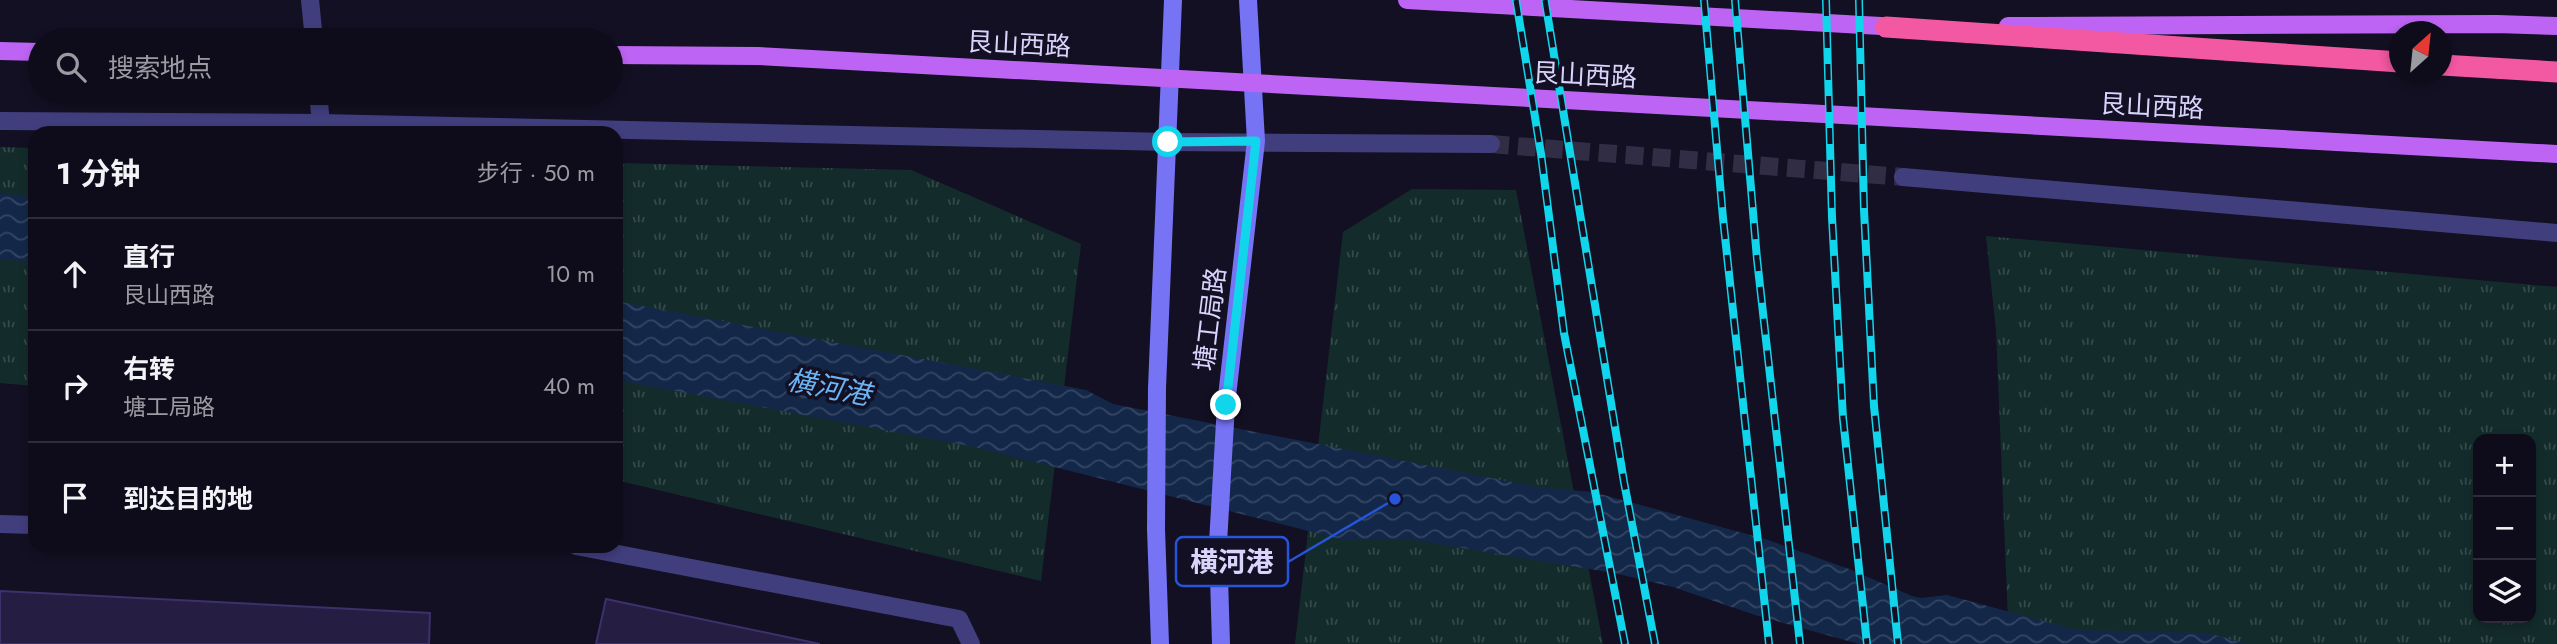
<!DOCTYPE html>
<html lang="zh">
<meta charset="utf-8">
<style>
body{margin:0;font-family:Jost,"Noto Sans SC",sans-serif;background:#1c1a27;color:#f1f3f6}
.controls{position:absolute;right:21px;bottom:21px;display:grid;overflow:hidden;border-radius:14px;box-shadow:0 4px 10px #0003}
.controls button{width:63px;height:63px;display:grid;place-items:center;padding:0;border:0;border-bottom:2px solid #2e2c39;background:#0e0c1a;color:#f1f3f6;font:35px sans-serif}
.compass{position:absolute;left:2389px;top:21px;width:63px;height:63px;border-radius:50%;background:#0e0c1a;box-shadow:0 4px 10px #0003;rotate:27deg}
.stop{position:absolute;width:21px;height:21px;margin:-16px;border:5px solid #11d5eb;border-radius:50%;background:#fff}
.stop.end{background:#11d5eb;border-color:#fff;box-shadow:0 2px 7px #0008}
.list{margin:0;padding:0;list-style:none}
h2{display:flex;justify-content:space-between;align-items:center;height:91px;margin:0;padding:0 28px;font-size:30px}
h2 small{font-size:23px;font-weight:400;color:#9b9ba2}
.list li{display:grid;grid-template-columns:46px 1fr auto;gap:21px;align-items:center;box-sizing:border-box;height:112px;padding:0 28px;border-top:2px solid #2e2c39}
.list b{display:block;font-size:26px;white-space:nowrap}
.list p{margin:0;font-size:23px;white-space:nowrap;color:#9b9ba2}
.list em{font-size:23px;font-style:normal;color:#9b9ba2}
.icon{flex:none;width:38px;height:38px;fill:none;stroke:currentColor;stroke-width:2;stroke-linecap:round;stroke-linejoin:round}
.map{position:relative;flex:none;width:2557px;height:644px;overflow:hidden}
.search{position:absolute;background:#0e0c1a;box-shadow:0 4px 10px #0003;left:28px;top:28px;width:595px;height:77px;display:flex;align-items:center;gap:18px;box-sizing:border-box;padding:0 24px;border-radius:38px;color:#9b9ba2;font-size:26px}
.panel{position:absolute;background:#0e0c1a;box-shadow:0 4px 10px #0003;left:28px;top:126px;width:595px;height:427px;border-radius:21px}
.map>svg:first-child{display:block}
.grass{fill:url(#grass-tufts);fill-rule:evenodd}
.water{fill:url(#water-waves)}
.building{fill:#251d42;stroke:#3d316c;stroke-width:2}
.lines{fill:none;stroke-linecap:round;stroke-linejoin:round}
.street-tunnel{stroke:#312d44;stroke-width:18;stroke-dasharray:18 9;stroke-linecap:butt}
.lane{stroke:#413e7e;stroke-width:18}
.street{stroke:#413e7e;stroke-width:18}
.secondary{stroke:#7673f5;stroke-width:18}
.primary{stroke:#be64f4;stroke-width:18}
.highway{stroke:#f358a2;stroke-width:21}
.rail-casing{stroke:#11d5eb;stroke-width:8}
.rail{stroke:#131023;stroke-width:5;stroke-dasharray:16;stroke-linecap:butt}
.route{stroke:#11d5eb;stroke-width:9}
.labels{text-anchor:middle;stroke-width:7;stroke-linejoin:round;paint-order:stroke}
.street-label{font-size:26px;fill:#d9d4fc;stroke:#131023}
.water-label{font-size:28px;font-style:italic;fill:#6ab4f4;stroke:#131023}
.leader{fill:none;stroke:#2655da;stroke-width:2.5}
.callout-dot{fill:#2655da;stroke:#131023;stroke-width:2.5}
.callout{fill:#131023;stroke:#2655da;stroke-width:2.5}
.callout-label{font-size:28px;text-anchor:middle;font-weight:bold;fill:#d9d4fc}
</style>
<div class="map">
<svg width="2557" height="644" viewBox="0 0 2557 644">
<defs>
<pattern id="grass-tufts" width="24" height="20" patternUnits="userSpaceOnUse" patternTransform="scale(1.75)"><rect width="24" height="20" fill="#132c2b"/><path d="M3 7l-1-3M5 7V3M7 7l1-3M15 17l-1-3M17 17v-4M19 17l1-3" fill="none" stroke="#354a4b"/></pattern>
<pattern id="water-waves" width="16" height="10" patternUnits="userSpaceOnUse" patternTransform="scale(1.75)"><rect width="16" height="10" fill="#132849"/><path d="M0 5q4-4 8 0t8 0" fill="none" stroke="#354664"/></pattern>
</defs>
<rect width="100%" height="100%" fill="#131023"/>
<g class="grass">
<path d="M0 147 35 148V386L0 383Z"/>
<path d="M616 163 911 170 1081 244 1041 581 616 480Z"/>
<path d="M1412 189 1516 190 1603 644H1295L1343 232Z"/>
<path d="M1986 236 2557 287V644H2009L1996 330ZM2478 439H2531V618H2478Z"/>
</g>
<g class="water">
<path d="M0 193 35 198V263L0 259Z"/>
<path d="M616 301 1086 390 1113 404 1537 487 1593 492 1765 539 1849 569 1912 596 1921 598 1947 595 2076 630 2207 633 2248 644H1859L1755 615 1673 587 1614 573 1414 540 1340 539 975 447 616 380Z"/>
</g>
<g class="building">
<path d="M0 591 430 613 429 644H0Z"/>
<path d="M606 599 820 644H596Z"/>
</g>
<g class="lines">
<path class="street-tunnel" d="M1491 144 1903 177"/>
<g class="lane">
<path d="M0 524 35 525"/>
<path d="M576 546 959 619 971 644"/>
</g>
<g class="street">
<path d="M310 0 314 40"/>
<path d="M318 93 321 123"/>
<path d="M0 121 321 123 1168 142 1491 144"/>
<path d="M1903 177 2557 233"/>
</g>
<g class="secondary">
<path d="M1160 644 1156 529 1157 388 1173 0"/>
<path d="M1221 644 1218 543 1226 405 1256 141 1248 0"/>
</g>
<g class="primary">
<path d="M1407 0 1899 27"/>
<path d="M2008 26 2497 24 2557 26"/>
<path d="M0 51 40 52"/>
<path d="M611 55 758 56 2557 154"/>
</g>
<g class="highway">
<path d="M1886 27 2400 62"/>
<path d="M2442 65 2557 72"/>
</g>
<g class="rail-casing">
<g id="rail">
<path d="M1516 0 1541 154 1564 333 1625 644"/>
<path d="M1545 0 1624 482 1655 644"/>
<path d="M1704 0 1723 218 1769 644"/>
<path d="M1735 0 1757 259 1800 644"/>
<path d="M1826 0 1832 217 1843 418 1867 644"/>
<path d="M1859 0 1864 210 1874 406 1898 644"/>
</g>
</g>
<use href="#rail" class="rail"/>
</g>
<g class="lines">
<path class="route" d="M1168 142 1256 141 1226 405"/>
</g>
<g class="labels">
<g class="street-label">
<text transform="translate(1019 44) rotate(3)" y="9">艮山西路</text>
<text transform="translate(1585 75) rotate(3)" y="9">艮山西路</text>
<text transform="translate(2152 106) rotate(3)" y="9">艮山西路</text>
<text transform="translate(1210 319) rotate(-83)" y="9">塘工局路</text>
</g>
<g class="water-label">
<text transform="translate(829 387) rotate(11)" y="10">横河港</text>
</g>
</g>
<path class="leader" d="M1395 499L1288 562"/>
<circle class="callout-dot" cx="1395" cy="499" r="7"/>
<rect class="callout" x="1176" y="537" width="112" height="49" rx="7"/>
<g class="callout-label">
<text x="1232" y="572">横河港</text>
</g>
</svg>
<div class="controls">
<button>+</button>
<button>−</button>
<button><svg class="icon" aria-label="layers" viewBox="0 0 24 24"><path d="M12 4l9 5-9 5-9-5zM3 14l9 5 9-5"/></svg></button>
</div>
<svg class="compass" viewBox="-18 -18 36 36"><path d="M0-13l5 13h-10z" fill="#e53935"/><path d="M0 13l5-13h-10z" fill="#9b9ba2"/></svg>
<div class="stop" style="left:1168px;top:142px"></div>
<div class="stop end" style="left:1226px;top:405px"></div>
<div class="search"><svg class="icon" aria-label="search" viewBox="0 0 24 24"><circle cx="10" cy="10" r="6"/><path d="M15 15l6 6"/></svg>搜索地点</div>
<section class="panel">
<h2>1 分钟<small>步行 · 50 m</small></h2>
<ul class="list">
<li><svg class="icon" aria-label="ahead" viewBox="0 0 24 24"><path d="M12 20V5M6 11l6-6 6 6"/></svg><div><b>直行</b><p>艮山西路</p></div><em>10 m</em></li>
<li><svg class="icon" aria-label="right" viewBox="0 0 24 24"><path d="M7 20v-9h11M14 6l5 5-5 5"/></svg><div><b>右转</b><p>塘工局路</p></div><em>40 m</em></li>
<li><svg class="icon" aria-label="arrive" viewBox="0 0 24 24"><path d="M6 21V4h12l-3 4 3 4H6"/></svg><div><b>到达目的地</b></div></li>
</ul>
</section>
</div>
